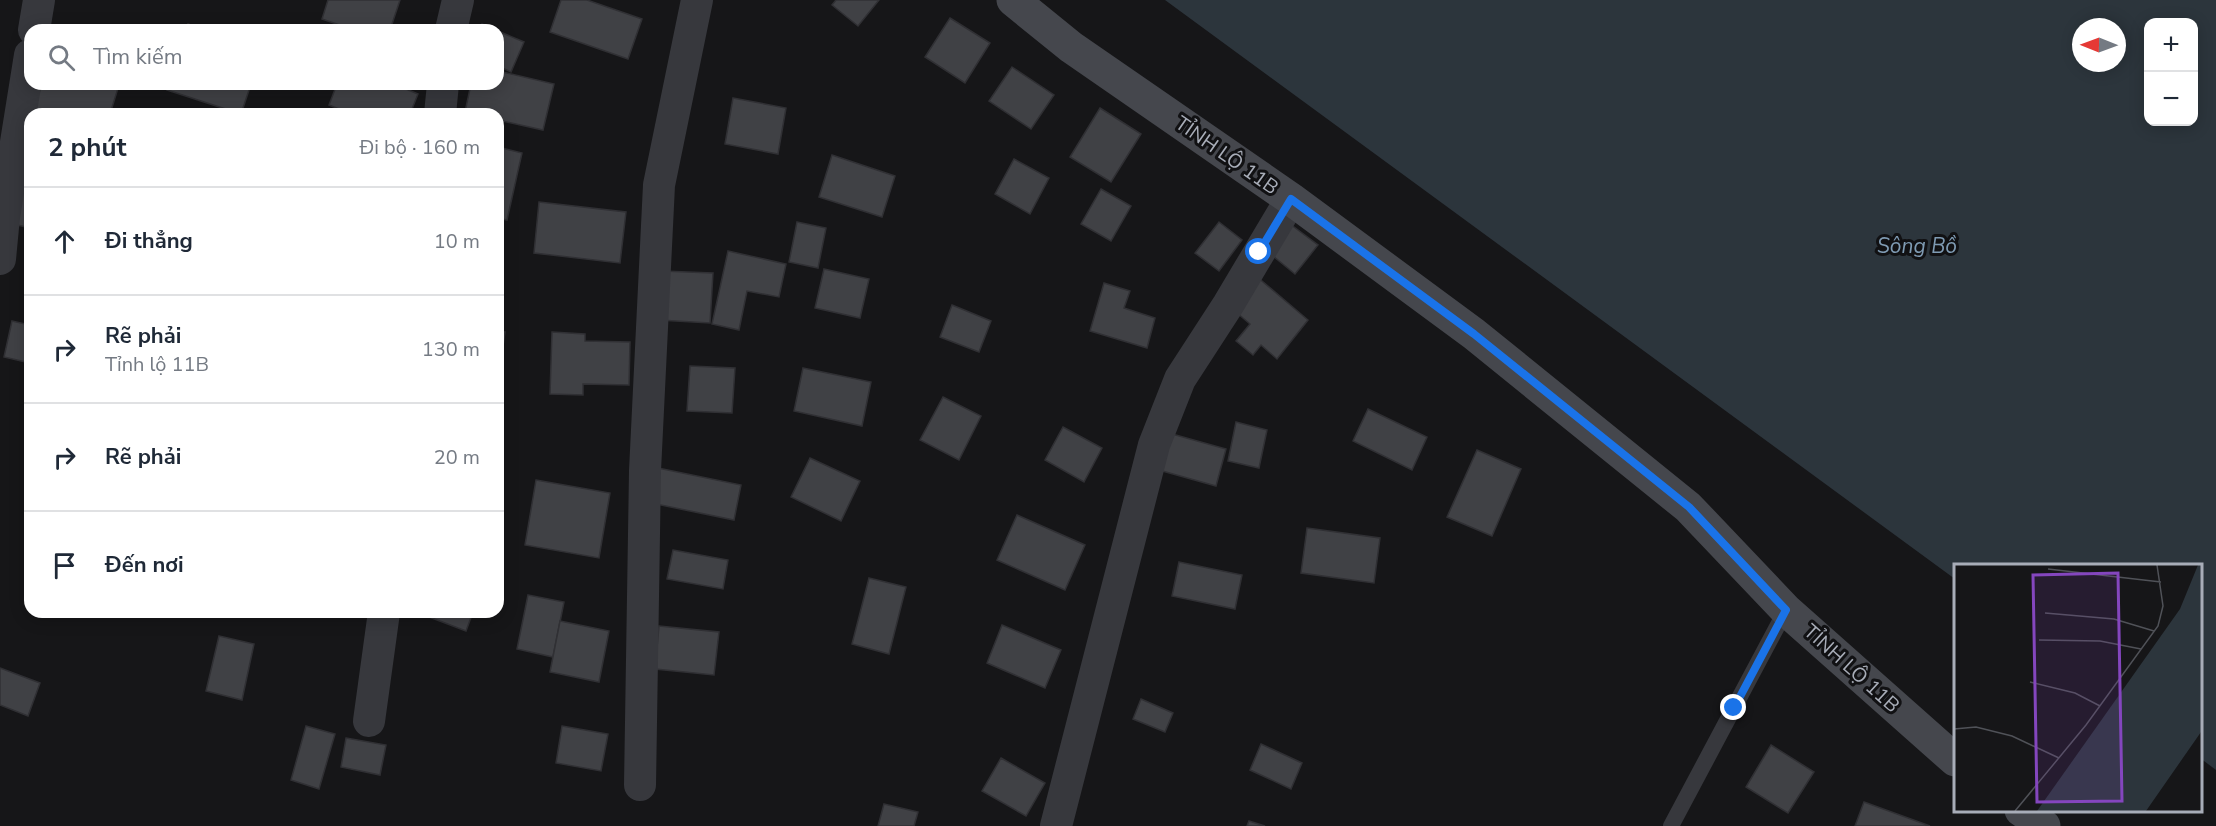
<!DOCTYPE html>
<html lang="vi">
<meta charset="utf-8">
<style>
body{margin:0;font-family:"Nunito Sans",sans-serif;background:#f6f6f7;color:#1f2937}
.controls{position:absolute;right:18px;top:18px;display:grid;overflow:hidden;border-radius:12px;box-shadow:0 3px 15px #0003}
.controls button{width:54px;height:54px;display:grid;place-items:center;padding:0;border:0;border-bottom:2px solid #e0e1e3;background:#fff;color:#1f2937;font:30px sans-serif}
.compass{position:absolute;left:2072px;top:18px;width:54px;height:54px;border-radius:50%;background:#fff;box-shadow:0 3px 15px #0003;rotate:271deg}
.stop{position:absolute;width:18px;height:18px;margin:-14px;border:4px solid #1a73e8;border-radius:50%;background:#fff}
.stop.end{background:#1a73e8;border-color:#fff;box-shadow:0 2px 6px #0008}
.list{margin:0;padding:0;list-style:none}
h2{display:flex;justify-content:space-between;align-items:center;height:78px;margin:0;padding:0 24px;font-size:26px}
h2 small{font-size:20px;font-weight:400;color:#747a83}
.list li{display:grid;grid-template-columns:39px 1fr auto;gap:18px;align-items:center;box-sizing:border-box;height:108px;padding:0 24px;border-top:2px solid #e0e1e3}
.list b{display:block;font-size:22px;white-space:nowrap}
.list p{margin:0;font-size:20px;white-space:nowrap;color:#747a83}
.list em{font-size:20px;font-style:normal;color:#747a83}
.icon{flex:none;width:33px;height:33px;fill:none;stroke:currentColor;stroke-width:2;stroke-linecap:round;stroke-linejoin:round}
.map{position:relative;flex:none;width:2216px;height:826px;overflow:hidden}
.search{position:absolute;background:#fff;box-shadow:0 3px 15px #0003;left:24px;top:24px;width:480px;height:66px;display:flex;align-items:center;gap:15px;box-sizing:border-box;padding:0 21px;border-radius:18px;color:#747a83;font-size:22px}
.panel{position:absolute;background:#fff;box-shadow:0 3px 15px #0003;left:24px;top:108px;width:480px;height:510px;border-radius:18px}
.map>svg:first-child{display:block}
.water{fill:#2c353c;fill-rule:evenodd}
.building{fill:#404145;stroke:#303034;stroke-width:1.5}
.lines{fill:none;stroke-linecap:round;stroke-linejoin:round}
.lane{stroke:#37383d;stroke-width:16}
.street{stroke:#37383d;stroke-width:32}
.secondary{stroke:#45474d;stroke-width:33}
.route{stroke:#1a73e8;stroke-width:8}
.labels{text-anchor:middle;stroke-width:6;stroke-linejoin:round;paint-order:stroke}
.street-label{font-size:20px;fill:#a8adb8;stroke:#111113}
.water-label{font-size:21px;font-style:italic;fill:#7f9bb3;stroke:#111113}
.inset-road{fill:none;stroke:#505258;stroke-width:1.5}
.view{fill:#8446be;fill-opacity:0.15;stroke:#8446be;stroke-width:3}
.inset-edge{fill:none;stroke:#a8adb8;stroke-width:3}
</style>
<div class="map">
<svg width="2216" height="826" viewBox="0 0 2216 826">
<rect width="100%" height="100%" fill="#161618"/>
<path class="water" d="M1165 0H2216V770L2200 758V565H1955V579ZM2148 22H2194V122H2148ZM2081 27H2117V63H2081Z"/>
<g class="building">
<path d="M328 0H400L390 30H354L322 19Z"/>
<path d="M561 0H587L642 19 628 59 550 32Z"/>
<path d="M836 0H879L858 26 832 5Z"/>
<path d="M950 18 990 43 965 83 925 57Z"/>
<path d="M188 24 207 30H186Z"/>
<path d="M482 24 496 30H479Z"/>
<path d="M498 31 524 42 511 72 498 66Z"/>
<path d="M1012 67 1054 95 1031 129 989 101Z"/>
<path d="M498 71 554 84 543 130 498 120V114L465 112 471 84H498Z"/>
<path d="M42 84H117L119 85 110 114H42L33 111Z"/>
<path d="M169 84H251L241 114 167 90Z"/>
<path d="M337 84H394L418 94 410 114H351L329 105Z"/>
<path d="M733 98 786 108 778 154 725 144Z"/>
<path d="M1100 108 1141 134 1111 182 1070 157Z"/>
<path d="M498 147 522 153 507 220 498 218Z"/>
<path d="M832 155 895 176 882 217 819 197Z"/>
<path d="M1014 159 1049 178 1030 214 995 194Z"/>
<path d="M20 189 30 191V228L13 224Z"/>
<path d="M1101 189 1131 206 1111 241 1081 224Z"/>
<path d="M539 202 626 212 620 263 534 253Z"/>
<path d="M797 222 826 228 818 268 789 262Z"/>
<path d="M1219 222 1242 240 1219 271 1195 253Z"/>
<path d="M1290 224 1318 245 1295 274 1268 252Z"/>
<path d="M728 251 786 264 779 297 747 291 739 330 712 324Z"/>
<path d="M824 269 869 279 860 318 815 308Z"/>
<path d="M662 271 713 273 710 323 659 320Z"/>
<path d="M1256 276 1308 320 1277 359 1261 345 1253 355 1236 341 1250 324 1230 307Z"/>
<path d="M1104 283 1130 291 1124 308 1155 318 1147 348 1090 331Z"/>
<path d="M952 305 991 321 979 352 940 337Z"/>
<path d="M12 321 30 325V363L4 357Z"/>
<path d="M498 331 505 332 500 367 498 366Z"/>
<path d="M552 332 585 334V341L630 342 629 385 583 384V395L550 394Z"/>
<path d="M690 366 735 368 732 413 687 411Z"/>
<path d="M803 368 871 382 862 426 794 411Z"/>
<path d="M498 393 502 394 498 414Z"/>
<path d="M943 397 981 416 959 460 920 440Z"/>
<path d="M1368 409 1427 437 1412 470 1353 441Z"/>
<path d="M1236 422 1267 430 1259 468 1228 461Z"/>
<path d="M1063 427 1102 448 1084 482 1045 460Z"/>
<path d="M1165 432 1226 449 1216 486 1155 469Z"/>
<path d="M1477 450 1521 469 1492 536 1447 517Z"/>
<path d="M810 458 860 481 841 521 791 497Z"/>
<path d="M658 468 741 485 734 520 651 503Z"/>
<path d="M536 480 610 493 599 558 525 545Z"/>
<path d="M1017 515 1085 545 1065 590 997 560Z"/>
<path d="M1307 528 1380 538 1374 583 1301 573Z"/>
<path d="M673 550 728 560 723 589 667 579Z"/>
<path d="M1179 562 1242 575 1235 609 1172 596Z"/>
<path d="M869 578 906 587 889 654 852 644Z"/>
<path d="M528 595 564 602 553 657 517 649Z"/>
<path d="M425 612H473L466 631 424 615Z"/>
<path d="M560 621 609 631 599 682 550 672Z"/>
<path d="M1002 625 1061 650 1045 688 987 663Z"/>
<path d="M659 626 719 632 714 675 655 669Z"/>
<path d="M219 636 254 644 242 700 206 691Z"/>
<path d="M0 668 40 683 28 716 0 705Z"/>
<path d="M1141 699 1173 713 1165 732 1133 719Z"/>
<path d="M306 726 335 734 319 789 291 780Z"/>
<path d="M562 726 608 734 601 771 556 763Z"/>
<path d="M346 738 386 745 380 775 341 767Z"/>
<path d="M1261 744 1302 763 1291 789 1250 770Z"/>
<path d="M1771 745 1814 772 1788 813 1746 787Z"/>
<path d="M1001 758 1045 783 1026 816 982 791Z"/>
<path d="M1864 802 1930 826H1855Z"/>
<path d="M884 804 918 812 914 826H878Z"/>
<path d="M1249 821 1265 826H1247Z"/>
</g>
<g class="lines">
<path class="lane" d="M1671 826 1786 610"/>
<g class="street">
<path d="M34 30 39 0"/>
<path d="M451 30 458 0"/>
<path d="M440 114 443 84"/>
<path d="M0 259 4 217 30 55"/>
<path d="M369 721 384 612"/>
<path d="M640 785 645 471 659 185 697 0"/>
<path d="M1056 826 1154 445 1180 379 1228 305 1291 199"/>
</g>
<g class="secondary">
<path d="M1013 0 1071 47 1291 199 1474 334 1688 507 1786 610 1955 760"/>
<path d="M2021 810 2044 826"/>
</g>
</g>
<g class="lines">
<path class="route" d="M1259 252 1291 199 1474 334 1689 507 1786 610 1734 708"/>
</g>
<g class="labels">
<g class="street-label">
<text transform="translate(1227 155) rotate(35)" y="7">TỈNH LỘ 11B</text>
<text transform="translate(1852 668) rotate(42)" y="7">TỈNH LỘ 11B</text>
</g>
<g class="water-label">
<text x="1917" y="253">Sông Bồ</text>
</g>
</g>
<g transform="translate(1954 564)">
<rect width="248" height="248" fill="#161618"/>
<path d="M244 1H248L247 168 192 247H83L226 45Z" fill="#2c353c"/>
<path class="inset-road" d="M94 5 207 18M91 49 160 55 200 67M85 76 146 77 187 85M76 118 121 129 146 142M0 165 22 163 58 172 105 194M61 247 132 161 204 62 209 42 203 1"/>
<path class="view" d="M164 9 168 237 83 238 79 11Z"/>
<rect width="248" height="248" class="inset-edge"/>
</g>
</svg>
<div class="controls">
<button>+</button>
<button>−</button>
</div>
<svg class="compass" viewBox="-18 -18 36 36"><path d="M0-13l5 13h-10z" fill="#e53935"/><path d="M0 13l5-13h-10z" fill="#747a83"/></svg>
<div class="stop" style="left:1259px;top:252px"></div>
<div class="stop end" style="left:1734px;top:708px"></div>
<div class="search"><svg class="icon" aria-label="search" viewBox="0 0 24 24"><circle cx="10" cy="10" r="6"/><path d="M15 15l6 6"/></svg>Tìm kiếm</div>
<section class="panel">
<h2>2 phút<small>Đi bộ · 160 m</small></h2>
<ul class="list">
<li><svg class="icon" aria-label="ahead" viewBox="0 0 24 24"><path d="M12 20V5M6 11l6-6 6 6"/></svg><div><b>Đi thẳng</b></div><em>10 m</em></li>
<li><svg class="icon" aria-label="right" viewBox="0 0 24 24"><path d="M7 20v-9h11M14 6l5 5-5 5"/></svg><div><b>Rẽ phải</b><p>Tỉnh lộ 11B</p></div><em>130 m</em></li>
<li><svg class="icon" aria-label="right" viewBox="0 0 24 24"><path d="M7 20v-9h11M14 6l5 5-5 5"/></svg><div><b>Rẽ phải</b></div><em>20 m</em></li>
<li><svg class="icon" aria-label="arrive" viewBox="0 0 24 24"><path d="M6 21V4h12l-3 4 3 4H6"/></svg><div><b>Đến nơi</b></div></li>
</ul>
</section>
</div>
